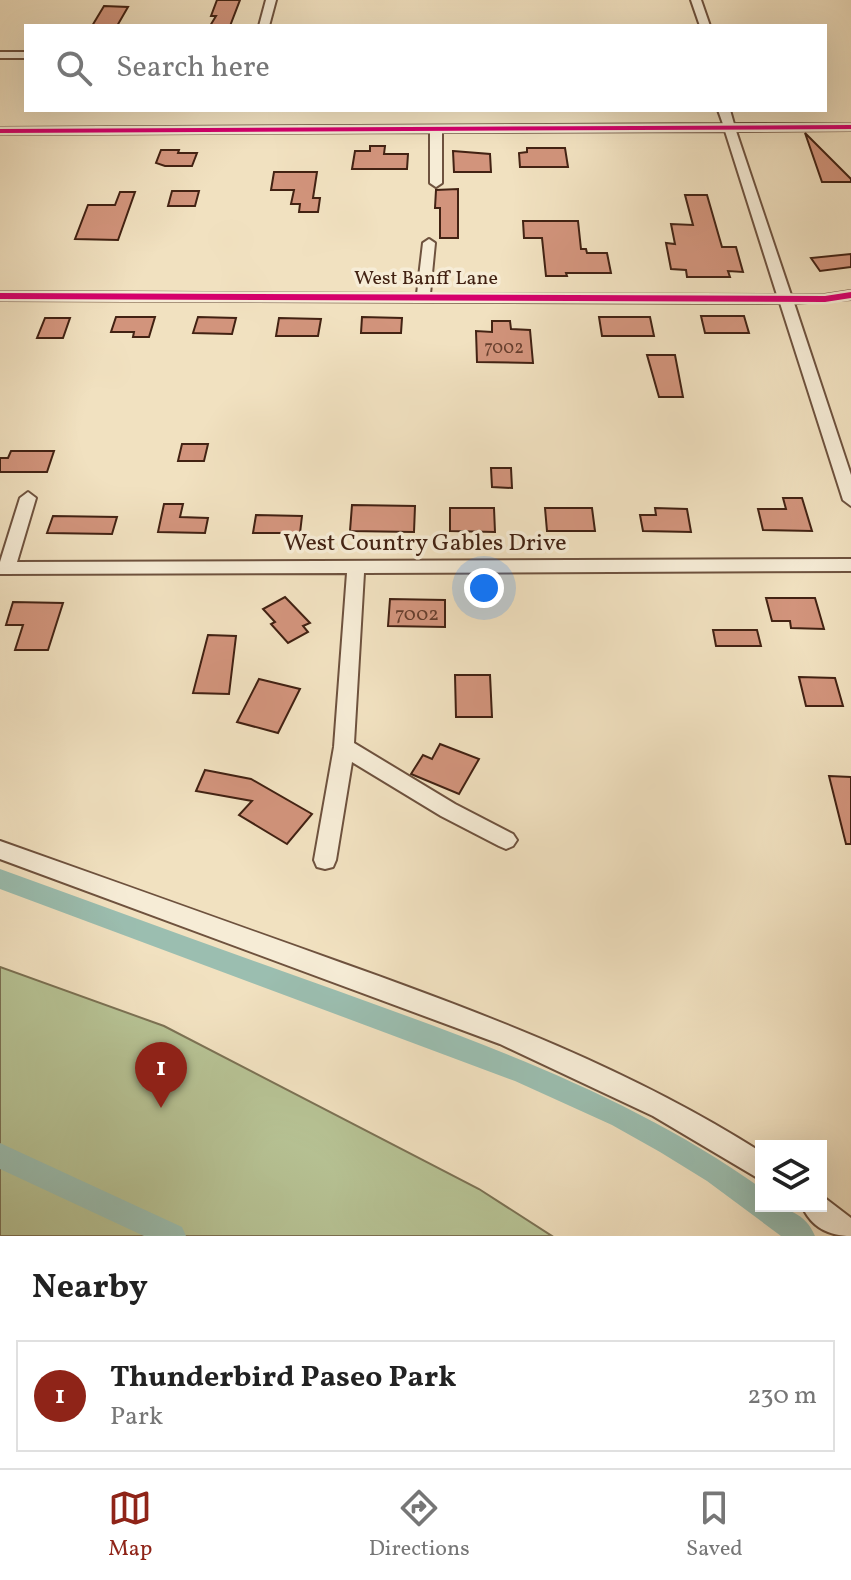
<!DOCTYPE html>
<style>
body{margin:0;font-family:Vollkorn,serif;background:#f2f2f2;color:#222}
.controls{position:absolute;right:24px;bottom:24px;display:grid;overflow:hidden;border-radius:0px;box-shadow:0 8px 32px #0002}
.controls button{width:72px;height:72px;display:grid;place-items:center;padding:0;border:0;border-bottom:2px solid #e0e0e0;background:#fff;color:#222;font:40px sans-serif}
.you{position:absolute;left:484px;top:588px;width:28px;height:28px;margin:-20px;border:6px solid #fff;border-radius:50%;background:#1a73e8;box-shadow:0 0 0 12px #1a73e833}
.badge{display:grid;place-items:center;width:52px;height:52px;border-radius:50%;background:#8f2418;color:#fff;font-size:26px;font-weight:700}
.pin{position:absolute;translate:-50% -66px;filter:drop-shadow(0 2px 4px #0008)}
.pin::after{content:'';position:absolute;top:42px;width:28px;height:24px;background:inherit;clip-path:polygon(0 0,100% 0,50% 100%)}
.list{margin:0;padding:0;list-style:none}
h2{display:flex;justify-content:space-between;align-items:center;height:104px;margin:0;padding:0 32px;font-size:34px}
h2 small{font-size:26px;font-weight:400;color:#767676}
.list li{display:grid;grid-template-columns:52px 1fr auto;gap:24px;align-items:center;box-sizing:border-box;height:112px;margin:0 16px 16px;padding:0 16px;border:2px solid #e0e0e0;border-radius:0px}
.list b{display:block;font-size:30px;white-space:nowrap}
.list p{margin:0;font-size:26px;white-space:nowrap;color:#767676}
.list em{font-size:26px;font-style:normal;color:#767676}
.icon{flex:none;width:44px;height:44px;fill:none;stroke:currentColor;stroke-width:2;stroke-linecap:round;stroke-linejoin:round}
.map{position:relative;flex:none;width:851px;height:1236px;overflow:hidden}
.search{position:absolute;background:#fff;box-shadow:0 8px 32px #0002;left:24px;right:24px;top:24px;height:88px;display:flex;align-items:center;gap:20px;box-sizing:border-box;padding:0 28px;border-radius:0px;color:#767676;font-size:30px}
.sheet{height:232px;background:#fff}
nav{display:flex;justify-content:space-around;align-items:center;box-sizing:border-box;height:112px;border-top:2px solid #e0e0e0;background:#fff;font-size:22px;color:#767676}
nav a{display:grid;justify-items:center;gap:4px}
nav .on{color:#8f2418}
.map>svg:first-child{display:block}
.green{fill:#b7c395;stroke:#7c7254;stroke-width:2}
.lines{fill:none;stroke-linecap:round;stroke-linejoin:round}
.canal{fill:#9bbeb0;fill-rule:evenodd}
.building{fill:#d2947c;stroke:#422213;stroke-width:2}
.minor-casing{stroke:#6e523e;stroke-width:4}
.minor{fill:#f6ecd6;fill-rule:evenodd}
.cycleway-casing{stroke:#f6ecd6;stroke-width:5}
.cycleway{fill:#d6006c;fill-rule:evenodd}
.labels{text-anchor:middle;stroke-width:7;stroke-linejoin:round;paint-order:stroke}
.far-number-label{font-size:18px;fill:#663e2d}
.far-street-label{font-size:20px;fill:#422213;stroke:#f6ecd6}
.number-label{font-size:20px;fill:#663e2d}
.street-label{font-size:24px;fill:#422213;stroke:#f6ecd6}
</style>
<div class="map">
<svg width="851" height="1236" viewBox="0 0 851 1236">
<rect width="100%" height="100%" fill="#f1e1c0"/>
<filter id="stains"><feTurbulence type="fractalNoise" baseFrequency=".0025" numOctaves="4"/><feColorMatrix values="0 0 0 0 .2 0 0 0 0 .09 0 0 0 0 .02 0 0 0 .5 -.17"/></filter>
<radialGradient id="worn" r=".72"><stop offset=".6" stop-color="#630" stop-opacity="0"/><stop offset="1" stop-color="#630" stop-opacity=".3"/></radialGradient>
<path class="green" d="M0 967 164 1026 479 1189 552 1236H0Z"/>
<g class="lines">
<g class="canal">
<path d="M0 869C113 910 225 951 338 991 485 1044 633 1097 761 1188V1206C784 1206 806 1213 815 1236H781L707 1181 660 1152 612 1125 515 1081 0 889Z"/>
<path d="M0 1143 182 1227 186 1236H144L0 1169Z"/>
</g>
</g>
<g class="building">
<path d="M217 0H240L230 26H210L216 16H211Z"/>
<path d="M104 6 128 7 117 26H92Z"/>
<path d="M805 133 851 179V182H822Z"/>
<path d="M370 146H385L384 154H408L407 169H352L355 151H370Z"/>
<path d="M527 148H565L568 167H520L519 153 527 152Z"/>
<path d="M161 150H179L178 153H197L192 166H165L156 163Z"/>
<path d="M453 151 490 154 491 172H454Z"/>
<path d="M274 172H317L313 198H320L318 212H299L300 204H291L294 190H271Z"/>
<path d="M458 189V238H440V208H435L436 190Z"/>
<path d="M172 191H199L195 206H168Z"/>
<path d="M120 192H135L118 240 75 239 88 205H115Z"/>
<path d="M685 195H707L722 247H736L743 272 728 271 730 277H687L686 270 671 269 666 243 675 244 671 224 693 225Z"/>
<path d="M523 221H578L581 249H586L587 253H607L611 273H566L567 276H546L542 238H524Z"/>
<path d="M851 254V267L820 271 811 258Z"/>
<path d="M701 316H744L749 333H705Z"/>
<path d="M116 317H155L149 337H133L134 332H111Z"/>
<path d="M198 317 236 318 232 334 193 333Z"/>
<path d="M362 317 402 318 401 333H361Z"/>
<path d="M599 317H650L654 336H602Z"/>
<path d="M45 318H70L63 338H37Z"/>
<path d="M279 318 321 319 318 336H276Z"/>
<path d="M492 321H510L511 329 530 330 533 363 477 362 476 331 492 332Z"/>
<path d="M647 355H675L683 397H659Z"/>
<path d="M182 444H208L204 461H178Z"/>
<path d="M11 451H54L47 472H0V458H8Z"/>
<path d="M491 468H511L512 488 492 487Z"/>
<path d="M783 498H802L812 531 763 530 758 509H786Z"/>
<path d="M164 504H183L180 517 208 518 205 533 158 532Z"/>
<path d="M352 505 415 506 414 532 350 531Z"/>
<path d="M450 508H494L495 532 450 531Z"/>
<path d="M545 508H592L595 531H547Z"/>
<path d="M655 508 687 509 691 532 643 531 640 515H656Z"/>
<path d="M256 515 302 516 300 533H253Z"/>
<path d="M53 516 117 517 112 534 47 533Z"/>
<path d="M285 597 310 623 303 626 308 632 288 643 271 624 275 622 263 609Z"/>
<path d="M766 598H815L824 629 791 628 790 621H772Z"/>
<path d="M390 599 445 600V627L388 626Z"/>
<path d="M13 602 63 603 48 650H15L23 625H6Z"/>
<path d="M713 630H757L761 646H716Z"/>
<path d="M208 635 236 636 229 694 193 693Z"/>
<path d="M455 675H490L492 717H456Z"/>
<path d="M799 677 835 678 843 706H806Z"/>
<path d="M259 679 300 689 278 733 237 722Z"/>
<path d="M440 744 479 759 459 794 411 774 423 755 432 759Z"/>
<path d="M205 770 251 779 312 814 287 844 239 815 252 801 196 791Z"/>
<path d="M829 776 851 777V844H846Z"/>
</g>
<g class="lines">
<g class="minor-casing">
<g id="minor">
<path d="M266 0H276L269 26H259Z"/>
<path d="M691 0H701L710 26H700Z"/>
<rect x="0" y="52" width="26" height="6"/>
<path d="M718 110H730L734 124H851V130L736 131 791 295H825L851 291V299L794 303 851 475V506L843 500 780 303 0 300V292L417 294 423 243 429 239 435 243 430 294 777 295 725 131 442 132V183L436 187 430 183V132L0 134V128L723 124Z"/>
<path d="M28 492 36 498 17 562 851 559V571L364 573 354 743 455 804 513 834 517 840 513 846 506 849 499 846 441 816 352 762 336 860 333 867 325 869 317 867 314 860 334 747 347 573 0 574V562L20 498Z"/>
<path d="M0 841C114 881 228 922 342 963 488 1015 630 1069 761 1152V1180L653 1116 500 1044 0 859Z"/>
<path d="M821 1195 851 1218V1236C829 1236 811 1227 802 1206H821Z"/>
</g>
</g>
<use href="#minor" class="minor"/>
<g class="cycleway-casing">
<g id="cycleway">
<path d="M851 125V129L0 133V129Z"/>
<path d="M851 292V298L825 302 0 299V293L825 296Z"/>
</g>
</g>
<use href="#cycleway" class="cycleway"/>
</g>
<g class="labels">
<g class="far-number-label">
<text x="504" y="353">7002</text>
</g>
<g class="far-street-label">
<text x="426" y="284">West Banff Lane</text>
</g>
<g class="number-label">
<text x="417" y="620">7002</text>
</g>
<g class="street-label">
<text x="425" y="550">West Country Gables Drive</text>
</g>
</g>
<rect width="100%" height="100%" filter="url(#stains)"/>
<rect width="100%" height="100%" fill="url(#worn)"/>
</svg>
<div class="controls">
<button><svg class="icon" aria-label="layers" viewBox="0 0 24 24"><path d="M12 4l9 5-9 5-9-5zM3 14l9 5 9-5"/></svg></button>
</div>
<div class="you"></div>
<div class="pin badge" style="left:161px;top:1108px">1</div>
<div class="search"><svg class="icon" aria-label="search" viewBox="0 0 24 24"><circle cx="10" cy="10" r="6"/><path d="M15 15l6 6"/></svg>Search here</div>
</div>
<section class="sheet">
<h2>Nearby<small></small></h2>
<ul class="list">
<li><span class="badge">1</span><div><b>Thunderbird Paseo Park</b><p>Park</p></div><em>230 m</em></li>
</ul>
</section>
<nav>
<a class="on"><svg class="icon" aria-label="map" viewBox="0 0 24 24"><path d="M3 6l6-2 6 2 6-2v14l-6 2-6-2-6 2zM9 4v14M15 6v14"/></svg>Map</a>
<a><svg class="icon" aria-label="directions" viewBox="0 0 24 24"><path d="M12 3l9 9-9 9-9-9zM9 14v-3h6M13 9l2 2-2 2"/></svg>Directions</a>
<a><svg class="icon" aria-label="saved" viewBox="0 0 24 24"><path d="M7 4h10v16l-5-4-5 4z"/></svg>Saved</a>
</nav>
